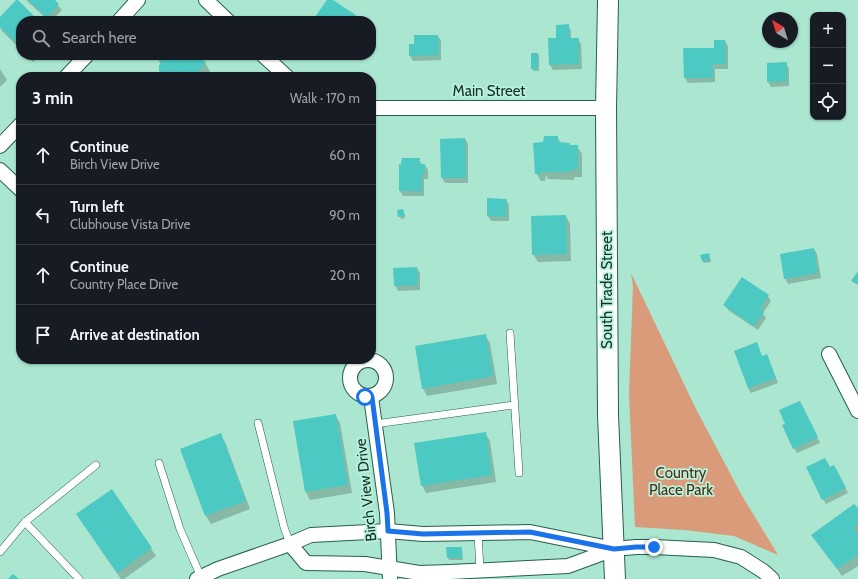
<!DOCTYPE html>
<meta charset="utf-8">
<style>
body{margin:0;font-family:Cabin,sans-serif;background:#242831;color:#f1f3f6}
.controls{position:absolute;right:12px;top:12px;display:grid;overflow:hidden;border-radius:8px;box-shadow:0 1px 3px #0004}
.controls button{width:36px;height:36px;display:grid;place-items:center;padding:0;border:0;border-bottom:1px solid #363941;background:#171b24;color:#f1f3f6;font:20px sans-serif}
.compass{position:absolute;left:762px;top:12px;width:36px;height:36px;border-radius:50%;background:#171b24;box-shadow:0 1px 3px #0004;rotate:322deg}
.stop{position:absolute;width:12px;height:12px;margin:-9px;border:3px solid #1a73e8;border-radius:50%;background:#fff}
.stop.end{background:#1a73e8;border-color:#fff;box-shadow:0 1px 4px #0008}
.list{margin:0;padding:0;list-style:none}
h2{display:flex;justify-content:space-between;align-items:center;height:52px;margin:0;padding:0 16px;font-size:17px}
h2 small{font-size:13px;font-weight:400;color:#9ea1a6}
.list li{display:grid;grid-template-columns:26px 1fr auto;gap:12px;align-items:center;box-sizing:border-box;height:60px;padding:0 16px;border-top:1px solid #363941}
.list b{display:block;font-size:15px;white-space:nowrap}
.list p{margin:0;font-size:13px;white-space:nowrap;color:#9ea1a6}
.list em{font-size:13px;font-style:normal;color:#9ea1a6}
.icon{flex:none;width:22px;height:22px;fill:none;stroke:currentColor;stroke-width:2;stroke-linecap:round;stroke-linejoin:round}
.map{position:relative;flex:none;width:858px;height:579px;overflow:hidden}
.search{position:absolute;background:#171b24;box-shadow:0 1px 3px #0004;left:16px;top:16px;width:360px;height:44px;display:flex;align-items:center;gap:10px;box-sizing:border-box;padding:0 14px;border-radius:16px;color:#9ea1a6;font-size:15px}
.panel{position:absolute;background:#171b24;box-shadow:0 1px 3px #0004;left:16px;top:72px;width:360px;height:292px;border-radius:16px}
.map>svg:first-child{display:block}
.green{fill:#d99b79}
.shadow{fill:#0003}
.building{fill:#4cc9c2}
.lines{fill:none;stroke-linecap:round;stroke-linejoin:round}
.service-casing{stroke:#255f4e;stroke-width:8}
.minor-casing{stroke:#255f4e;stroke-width:16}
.secondary-casing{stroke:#255f4e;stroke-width:22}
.service{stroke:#fff;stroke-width:7}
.minor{stroke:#fff;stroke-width:14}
.secondary{stroke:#fff;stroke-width:20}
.route{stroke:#1a73e8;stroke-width:5}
.labels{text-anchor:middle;stroke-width:3.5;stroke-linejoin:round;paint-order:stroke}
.street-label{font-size:15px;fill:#182f27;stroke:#b7f3dd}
.park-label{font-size:15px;fill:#522c14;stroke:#b7f3dd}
</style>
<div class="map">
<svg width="858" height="579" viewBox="0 0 858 579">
<rect width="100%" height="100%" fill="#aae6d0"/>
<path class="green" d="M631 273 696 409 741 494 778 555 734 536 685 530 635 527 629 394 633 286Z"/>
<g class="shadow">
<path d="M26 0H53L62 10 51 21H49Z"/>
<path d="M0 18 38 21H21V50L1 30Z"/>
<path d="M568 25 571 31V39H578L581 44 582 69 553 70 550 65 557 39Z"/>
<path d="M438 36 441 41V60L413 61 410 56Z"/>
<path d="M725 41 728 46V69H715V82L688 83 685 78Z"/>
<path d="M538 54 539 56V71H533L532 68Z"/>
<path d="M26 55H41L33 62Z"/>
<path d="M157 55H197L205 63 210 71 204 77H164L160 70 161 65 157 57Z"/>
<path d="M786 63 789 69V86L771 87 768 82Z"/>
<path d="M0 69 7 80 0 87Z"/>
<path d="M557 137 561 143 569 144 571 146H577L582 154V177H574V180L548 179 546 175 545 181H541L536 173 544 143Z"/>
<path d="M465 139 468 144V183H445L442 178Z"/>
<path d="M419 159 422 165H425L428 170V179H424V196H403L400 191Z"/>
<path d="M506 200 509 205V221H491L488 216Z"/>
<path d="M403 210 405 218 401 219 398 211Z"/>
<path d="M566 216 570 224 571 261 538 262 533 254Z"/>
<path d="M814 249 817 254 821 278 788 284 785 278Z"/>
<path d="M709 254 711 262 704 263 702 261Z"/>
<path d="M417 268 420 273V290L398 291 395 285Z"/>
<path d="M768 296 771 301 763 313 766 318 758 330 728 310 725 305Z"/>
<path d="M485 335 490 343 497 384 427 396 423 388Z"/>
<path d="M767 355 778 383 751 393 748 388 762 357Z"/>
<path d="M802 408 820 443 797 453 794 448 787 425Z"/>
<path d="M335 415 340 423 352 493 310 500 306 492Z"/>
<path d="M485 433 490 441 496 482 426 493 422 485Z"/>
<path d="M220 435 225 442 250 509 211 524 206 516 181 449Z"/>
<path d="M830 468 837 471 848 493 826 504 823 499Z"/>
<path d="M111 490 156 556 124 579H121L82 522Z"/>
<path d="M858 510V566L842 576 813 535Z"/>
<path d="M462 548 463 560H449L448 558Z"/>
</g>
<g class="building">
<path d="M16 0H18L39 21H21V48L0 27V17Z"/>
<path d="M28 0H55L59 4 47 18Z"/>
<path d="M327 0H333L357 16 354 21H312Z"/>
<path d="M569 24V38H579V64L549 65 548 38H556V25Z"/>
<path d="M414 35H438L439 55 409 56V44H414Z"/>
<path d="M714 40H725L726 64H713V78H684L683 48H714Z"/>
<rect x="531" y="53" width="7" height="16"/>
<path d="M157 55H198L206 63 194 75 191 71 185 77H176L170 71 168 73 163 74 159 71V65L162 63 155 56Z"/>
<path d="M787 62V81L767 82V63Z"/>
<path d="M544 136H558V142L570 143 569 145H578V169L570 170V172H543L542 170 541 174H535L533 143 543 142Z"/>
<path d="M465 138 466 178H441L440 139Z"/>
<path d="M402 158H420L419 164H425V174H422V191H399V164H401Z"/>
<path d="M487 198 507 199 506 217 487 216Z"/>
<path d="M403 209 405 216 398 217 397 210Z"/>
<path d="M566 215 567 254 532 255 531 216Z"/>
<path d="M814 248 818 273 784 279 780 254Z"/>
<path d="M709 253 710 260 702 261 700 255Z"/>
<path d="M417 267 418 285 394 286 393 268Z"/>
<path d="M858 271V285L851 281Z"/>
<path d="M742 277 769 295 760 309 764 312 754 326 723 305Z"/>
<path d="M486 334 493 376 422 389 415 346Z"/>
<path d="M757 342 762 356 767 354 776 378 748 388 734 351Z"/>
<path d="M800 401 818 437 793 449 782 425 785 424 779 410Z"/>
<path d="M336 414 348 485 305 492 293 421Z"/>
<path d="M486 432 492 475 421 486 414 443Z"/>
<path d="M221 433 246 501 205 516 180 449Z"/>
<path d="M825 458 830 467 834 465 846 488 822 500 806 467Z"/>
<path d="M112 489 152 548 117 573 76 514Z"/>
<path d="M854 504 858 508V524L853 528 858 534V555L837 569 811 535Z"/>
<path d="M446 547H462V558H447Z"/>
<path d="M13 574 19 579H8Z"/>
</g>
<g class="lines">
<g class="service-casing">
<g id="service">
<path d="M510 333 519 473"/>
<path d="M258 423 284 527 290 544"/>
<path d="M375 424 514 405"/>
<path d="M159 463 180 529 201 577"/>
<path d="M478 533 480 570"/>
<path d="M0 552 25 522"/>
<path d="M79 579 25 522 96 465"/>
</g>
</g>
<g class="minor-casing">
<g id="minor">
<path d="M206 0 228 21"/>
<path d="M119 21 138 0"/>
<path d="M263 55 287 77"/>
<path d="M66 77 87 55"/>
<path d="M371 108H606"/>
<path d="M0 146 21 124"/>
<path d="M0 170 21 190"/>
<path d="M829 354 858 411"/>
<circle cx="368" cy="378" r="18"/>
<path d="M371 397 387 513 390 579"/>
<path d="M290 544 306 563 365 564 419 573 450 572 568 566 614 549 636 547H654L714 550 741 557 763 571 772 579"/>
<path d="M197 579 218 569 290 544 311 535 388 531 423 534 530 532 614 549"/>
</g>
</g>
<g class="secondary-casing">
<path id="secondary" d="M608 0 606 108 608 415 615 579"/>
</g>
<use href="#service" class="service"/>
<use href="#minor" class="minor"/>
<use href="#secondary" class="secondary"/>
</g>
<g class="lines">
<path class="route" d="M365 397H372L387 513 388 531 423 534 530 532 614 549 636 547H654"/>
</g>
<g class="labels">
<g class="street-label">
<text x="489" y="96">Main Street</text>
<text transform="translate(607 290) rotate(-90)" y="5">South Trade Street</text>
<text transform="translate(366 490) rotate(-96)" y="5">Birch View Drive</text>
</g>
<g class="park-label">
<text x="681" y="478">Country<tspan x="681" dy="17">Place Park</tspan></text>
</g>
</g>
</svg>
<div class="controls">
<button>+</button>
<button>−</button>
<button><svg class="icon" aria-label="locate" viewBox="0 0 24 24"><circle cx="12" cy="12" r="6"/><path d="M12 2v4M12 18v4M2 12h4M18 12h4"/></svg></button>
</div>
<svg class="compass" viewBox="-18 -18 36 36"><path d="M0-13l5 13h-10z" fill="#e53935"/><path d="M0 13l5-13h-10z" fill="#9ea1a6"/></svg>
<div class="stop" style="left:365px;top:397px"></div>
<div class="stop end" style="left:654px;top:547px"></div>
<div class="search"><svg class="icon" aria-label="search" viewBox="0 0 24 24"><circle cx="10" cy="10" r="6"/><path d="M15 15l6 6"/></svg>Search here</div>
<section class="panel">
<h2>3 min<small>Walk · 170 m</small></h2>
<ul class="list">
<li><svg class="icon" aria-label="ahead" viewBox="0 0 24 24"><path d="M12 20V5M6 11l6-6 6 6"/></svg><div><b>Continue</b><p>Birch View Drive</p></div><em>60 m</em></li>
<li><svg class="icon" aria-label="left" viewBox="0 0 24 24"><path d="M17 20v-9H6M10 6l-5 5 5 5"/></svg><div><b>Turn left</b><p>Clubhouse Vista Drive</p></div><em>90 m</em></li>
<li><svg class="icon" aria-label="ahead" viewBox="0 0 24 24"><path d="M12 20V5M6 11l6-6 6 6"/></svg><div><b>Continue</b><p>Country Place Drive</p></div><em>20 m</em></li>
<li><svg class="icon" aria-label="arrive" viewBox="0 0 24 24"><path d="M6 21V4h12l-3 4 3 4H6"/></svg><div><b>Arrive at destination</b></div></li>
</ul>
</section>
</div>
